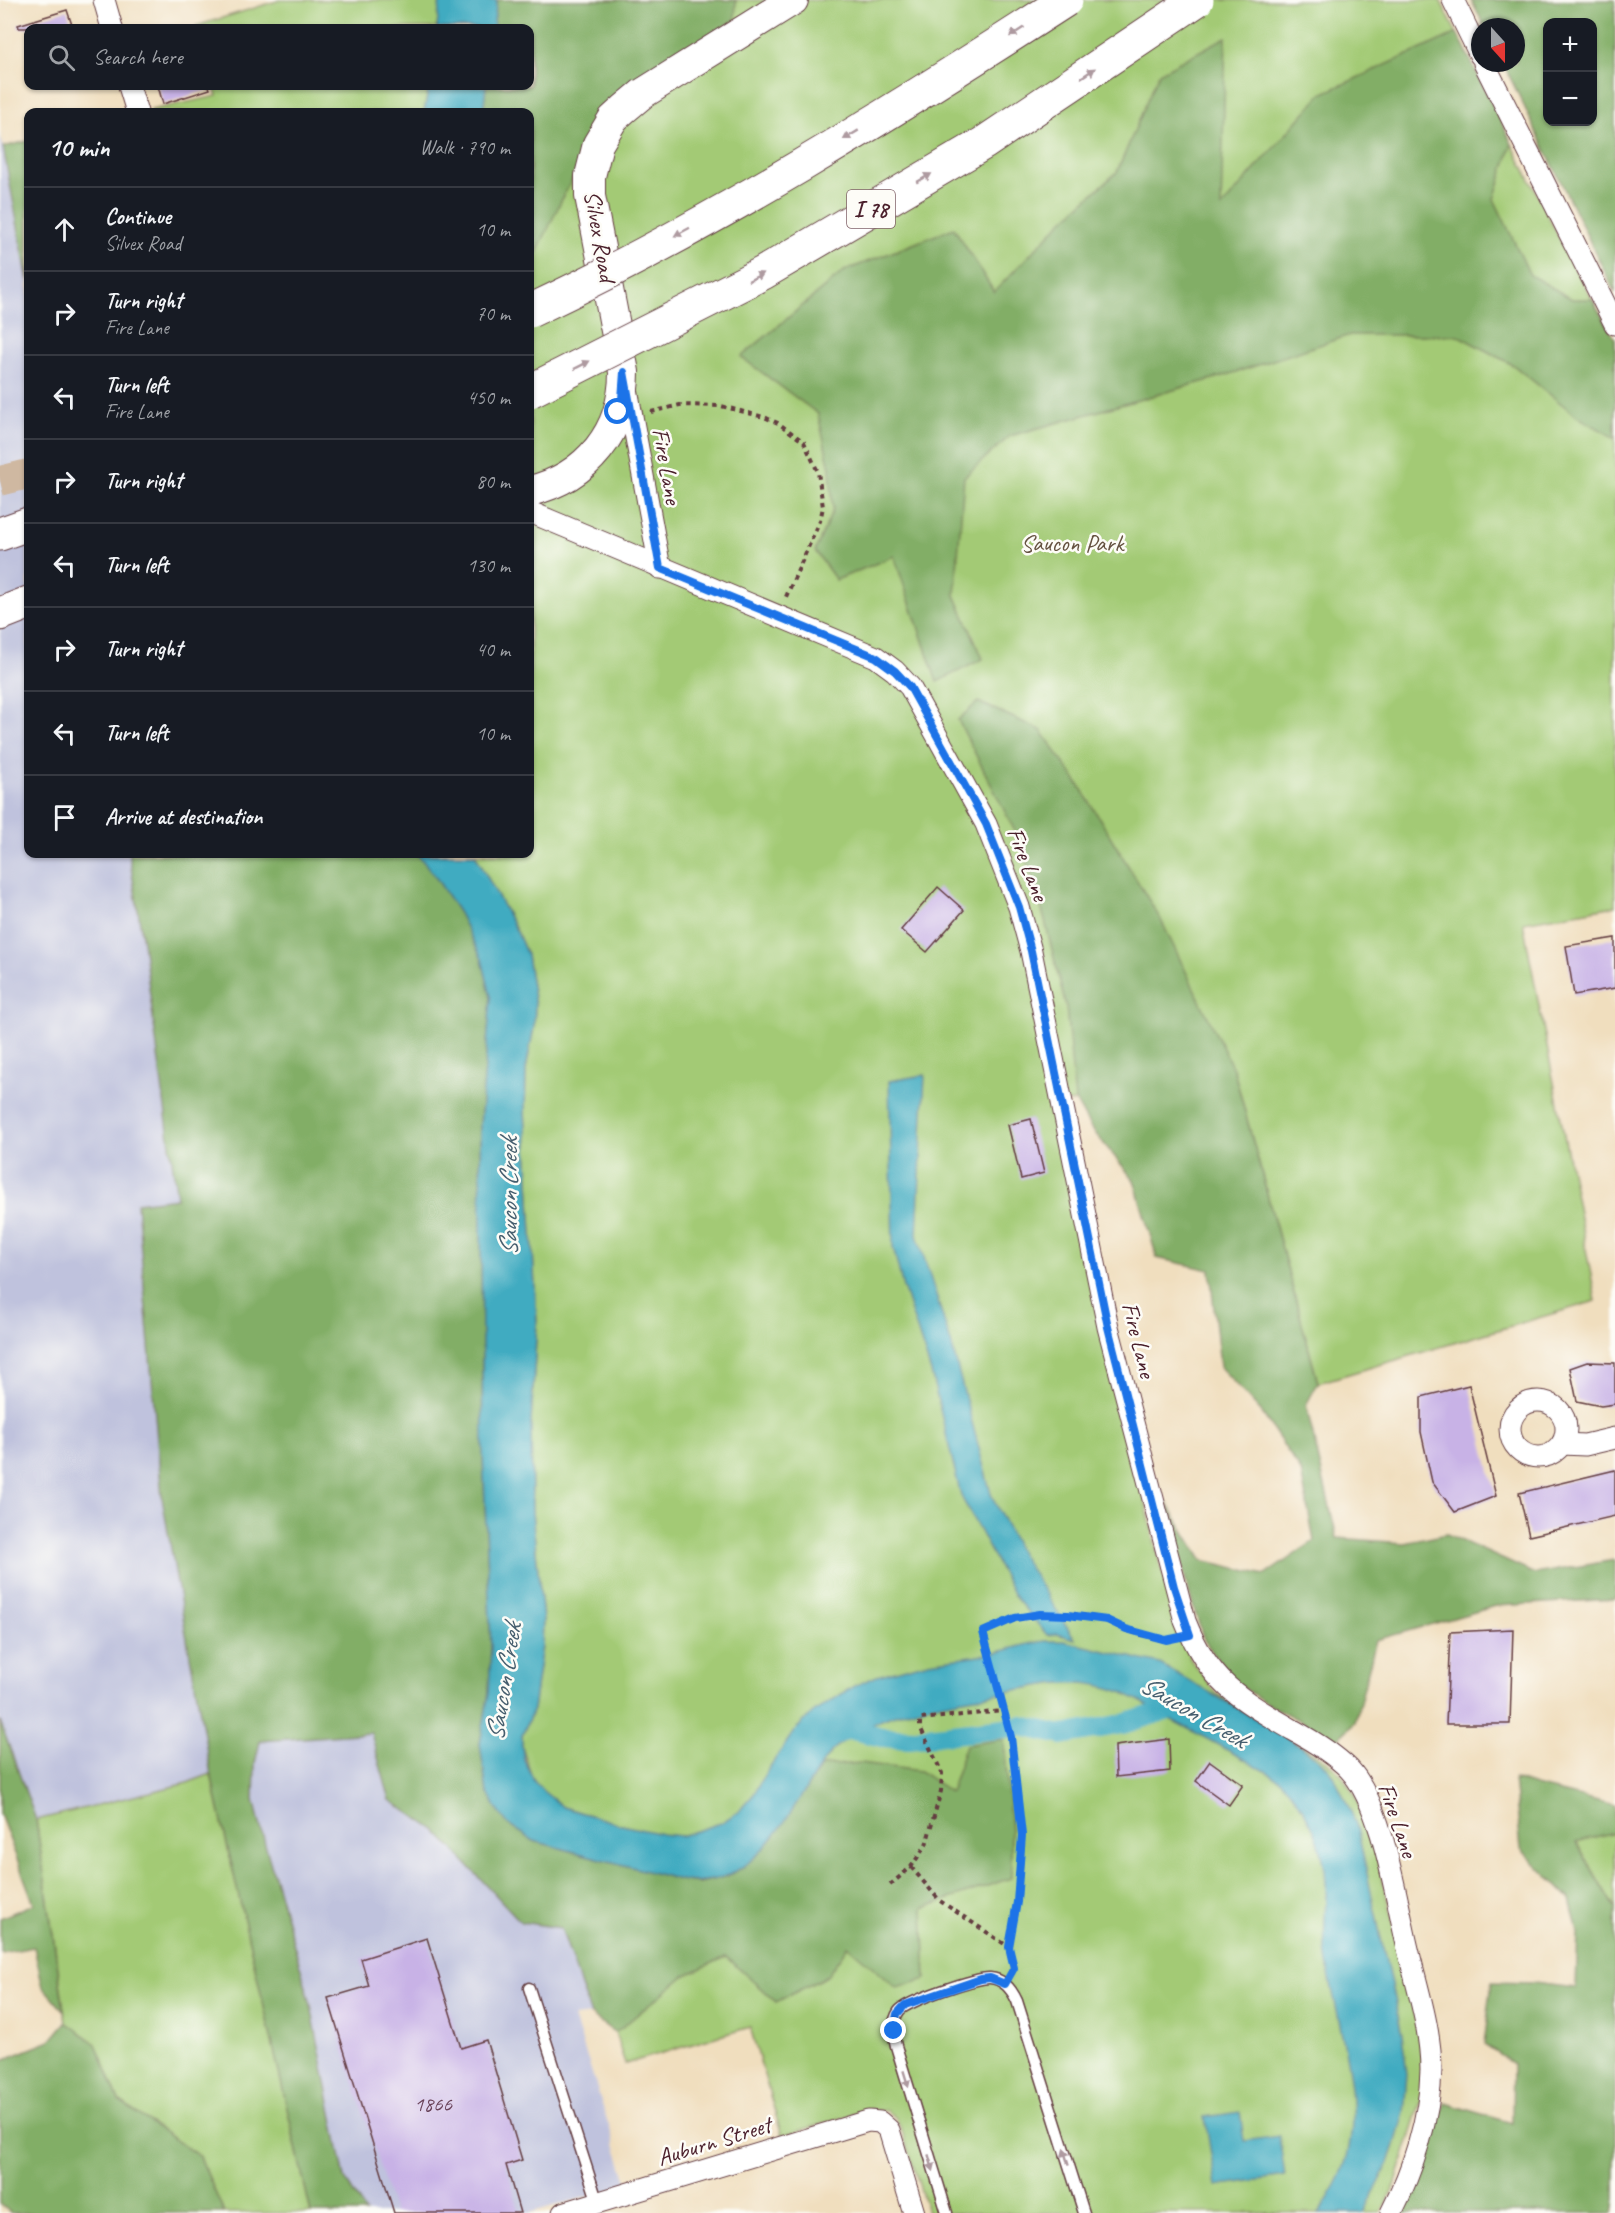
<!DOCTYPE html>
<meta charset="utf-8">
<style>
body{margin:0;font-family:Caveat,sans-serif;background:#242831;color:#f1f3f6}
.controls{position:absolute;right:18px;top:18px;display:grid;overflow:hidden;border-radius:12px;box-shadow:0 2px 4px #0004}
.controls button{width:54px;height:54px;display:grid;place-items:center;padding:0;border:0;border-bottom:2px solid #363941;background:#171b24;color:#f1f3f6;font:30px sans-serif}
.compass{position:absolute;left:1471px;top:18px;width:54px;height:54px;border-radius:50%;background:#171b24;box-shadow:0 2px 4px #0004;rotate:159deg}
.stop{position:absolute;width:18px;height:18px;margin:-14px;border:4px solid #1a73e8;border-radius:50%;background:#fff}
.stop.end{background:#1a73e8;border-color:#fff;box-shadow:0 2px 6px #0008}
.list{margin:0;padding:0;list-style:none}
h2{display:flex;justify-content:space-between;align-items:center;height:78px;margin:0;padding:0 24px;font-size:26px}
h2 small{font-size:20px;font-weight:400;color:#9ea1a6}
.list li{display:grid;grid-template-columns:39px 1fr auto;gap:18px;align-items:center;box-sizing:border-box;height:84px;padding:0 24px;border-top:2px solid #363941}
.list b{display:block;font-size:22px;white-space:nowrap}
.list p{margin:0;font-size:20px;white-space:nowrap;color:#9ea1a6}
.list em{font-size:20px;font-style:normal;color:#9ea1a6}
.icon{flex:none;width:33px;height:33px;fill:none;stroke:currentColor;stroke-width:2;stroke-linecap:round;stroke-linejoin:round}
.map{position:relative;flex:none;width:1615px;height:2213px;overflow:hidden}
.search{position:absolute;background:#171b24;box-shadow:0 2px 4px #0004;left:24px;top:24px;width:510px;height:66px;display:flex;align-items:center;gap:15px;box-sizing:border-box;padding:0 21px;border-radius:12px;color:#9ea1a6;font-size:22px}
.panel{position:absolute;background:#171b24;box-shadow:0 2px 4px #0004;left:24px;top:108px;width:510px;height:750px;border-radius:12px}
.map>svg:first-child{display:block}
.industrial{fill:#bfc2dd}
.green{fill:#a3ca75;stroke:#767450;stroke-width:1.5}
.forest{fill:#82ae66;stroke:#666648;stroke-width:1.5;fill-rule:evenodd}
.water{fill:#41abc1;stroke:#466576;stroke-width:1.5}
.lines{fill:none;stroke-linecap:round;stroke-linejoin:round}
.canal{stroke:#41abc1;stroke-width:20}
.building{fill:#c8b2e6}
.secondary-tunnel{stroke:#cfb8a1;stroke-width:30;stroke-dasharray:30 15;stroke-linecap:butt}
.lane-casing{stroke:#633c41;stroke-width:13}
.street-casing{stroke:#633c41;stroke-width:23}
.secondary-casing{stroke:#633c41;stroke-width:32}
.highway-casing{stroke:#633c41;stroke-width:35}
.path{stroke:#633c41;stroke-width:4;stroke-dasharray:4.5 4.5;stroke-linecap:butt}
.lane{stroke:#fff;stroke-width:10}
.street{stroke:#fff;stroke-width:21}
.secondary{stroke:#fff;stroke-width:30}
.highway{stroke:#fff;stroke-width:33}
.highway-bridge-casing{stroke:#633c41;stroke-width:35;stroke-linecap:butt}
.highway-bridge{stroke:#fff;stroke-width:33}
.oneway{fill:#ae9aa0}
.route{stroke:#1a73e8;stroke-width:8}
.labels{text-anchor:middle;stroke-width:5;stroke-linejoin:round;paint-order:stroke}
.number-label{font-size:21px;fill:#6a445a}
.shield{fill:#fdfcf7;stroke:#806168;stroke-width:1.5}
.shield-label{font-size:22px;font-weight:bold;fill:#4a1f2b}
.street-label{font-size:24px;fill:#4a1f2b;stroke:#fdfcf7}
.park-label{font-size:24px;fill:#655241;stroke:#fdfcf7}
.water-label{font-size:26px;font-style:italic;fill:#465e6e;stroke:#fdfcf7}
</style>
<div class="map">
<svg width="1615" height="2213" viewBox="0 0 1615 2213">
<rect width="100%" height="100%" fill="#fdfcf7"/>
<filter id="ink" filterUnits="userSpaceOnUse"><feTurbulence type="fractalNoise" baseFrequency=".0167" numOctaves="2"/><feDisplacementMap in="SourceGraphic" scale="12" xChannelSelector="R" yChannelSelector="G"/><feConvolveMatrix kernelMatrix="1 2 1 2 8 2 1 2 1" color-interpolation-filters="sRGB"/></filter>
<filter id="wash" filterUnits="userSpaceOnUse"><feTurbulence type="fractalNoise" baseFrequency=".008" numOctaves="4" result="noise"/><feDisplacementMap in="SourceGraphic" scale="24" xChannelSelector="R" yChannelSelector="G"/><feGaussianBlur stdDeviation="1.35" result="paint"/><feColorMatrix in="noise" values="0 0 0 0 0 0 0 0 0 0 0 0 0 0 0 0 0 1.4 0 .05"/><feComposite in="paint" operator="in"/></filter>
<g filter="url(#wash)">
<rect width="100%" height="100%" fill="#f0debe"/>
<g class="industrial">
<path d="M0 133 28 280V854H129L143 942 177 1198 137 1203 162 1497 211 1774 187 1783 36 1820 0 1721Z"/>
<path d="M372 1733 391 1800 435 1830 521 1922 561 1928 591 2015 574 2017 628 2185 529 2213H359L345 2179 310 2001 265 1844 254 1800 255 1763 260 1741Z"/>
</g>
<g class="green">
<path d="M280 0H440L437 28H197L196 26Z"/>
<path d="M497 0H1440L1570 260 1615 339V906L1523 922 1596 1301 1318 1383 1234 1071 1055 1105 1159 1561 1190 1659 1217 1694 1327 1761 1342 1776 1355 1794 1369 1829 1377 1854 1421 2045 1423 2096 1397 2179 1381 2213H928L903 2134 896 2118 885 2110 871 2109 782 2136 750 2027 625 2064 522 1747V1736L533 1709 542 1646 543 1620 532 1512 531 1422 537 1323 525 1111 526 1069 534 1027 535 1005 527 955 517 932 475 854H530V112H483L486 86H530V28H493Z"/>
<path d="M214 86H429L424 112H152L151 110 217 96Z"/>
<path d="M211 1774 311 2213H224L200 2157 119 2101 96 2045 66 2022 36 1820 187 1783Z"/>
<path d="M1615 1832V1909L1576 1841Z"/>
</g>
<g class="forest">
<path d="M497 0H736L735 20 620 90 564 195 537 252 530 255V112H483L486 86H530V28H493Z"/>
<path d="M1471 0H1615V293L1503 63H1516V27H1485ZM1548 22H1592V122H1548Z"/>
<path d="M1457 33 1512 144 1494 199 1530 275 1572 299H1592L1615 339V438L1578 417 1513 365 1457 335H1350L1227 375 1010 436 964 477 955 595 983 659 937 682 894 556 836 580 815 551 833 510 830 468 818 414 741 357 844 271 954 228 994 292 1061 222 1117 172 1159 73 1226 37 1221 208 1321 94Z"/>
<path d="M28 141V280L3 147Z"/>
<path d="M978 702 1041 730 1081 788 1161 920 1234 1071 1318 1383 1306 1405 1337 1538 1404 1543 1447 1534 1535 1574 1615 1560V1599L1496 1606 1376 1640 1355 1722 1337 1740 1268 1704 1232 1680 1204 1640 1188 1590 1167 1503 1202 1560 1265 1575 1314 1541 1301 1471 1262 1413 1220 1367 1210 1270 1157 1258 1134 1180 1091 1128 1075 1100 1066 1007 1044 917 1022 845 958 720Z"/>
<path d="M129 854H417L433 873 459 913 482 959 491 997 480 1126 483 1455 491 1646 489 1693 480 1744 487 1792 508 1824 534 1841 684 1881 700 1883 727 1876 742 1868 774 1836 821 1766 861 1763 920 1771 950 1792 966 1745 1004 1739 1011 1832V1878L923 1908 926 1979 897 1988 848 1946 827 1976 776 2002 726 1957 684 1976 615 2033 591 2015 561 1928 521 1922 435 1830 390 1800 371 1733 260 1741 255 1763 254 1800 265 1844 310 2001 345 2179 366 2213H311L211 1774 162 1498 137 1203 177 1198 143 942Z"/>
<path d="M0 1721 36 1820 64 2011 43 1987 34 1947 0 1953V1918L34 1904 0 1814Z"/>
<path d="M1514 1779 1535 1786 1615 1805V1832L1576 1842 1615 1909V2199L1613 2213H1401L1412 2192 1445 2103 1512 2123 1513 2064 1484 2045 1492 1982 1534 1983 1576 1988 1578 1933 1570 1899 1521 1849Z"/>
<path d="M66 2022 96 2044 119 2101 200 2157 224 2213H11L0 2204V2061L50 2041Z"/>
</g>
<g class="water">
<path d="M440 0H497L493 28H437Z"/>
<path d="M429 86H486L483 112H424Z"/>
<path d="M417 854H475L517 932 527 955 535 1005 534 1027 526 1069 525 1111 537 1323 531 1422 532 1512 543 1620 542 1646 533 1709 522 1736V1747L524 1759 534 1781 543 1791 563 1807 626 1826 662 1834 681 1836 721 1823 738 1812 754 1794 765 1774 795 1730 814 1712 854 1686 877 1676 928 1662 995 1653 1028 1644 1045 1641H1064L1160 1664 1284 1735 1319 1760 1329 1770 1337 1782 1356 1823 1402 2035 1407 2074 1404 2113 1395 2145 1389 2163 1364 2213H1319C1326 2202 1334 2190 1340 2177 1370 2108 1337 2027 1326 1957 1322 1933 1327 1908 1326 1884 1325 1844 1306 1805 1278 1778 1242 1758 1206 1738 1170 1719 1148 1706 1127 1691 1101 1686 1069 1678 1038 1686 1006 1692 947 1702 878 1708 832 1751 824 1760 817 1771 811 1781 780 1828 750 1889 684 1881L534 1841 508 1824 497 1809 487 1792 480 1744 489 1693 491 1646 483 1455 480 1126 491 997 482 959 459 913 433 873Z"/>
<path d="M925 1075 917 1235 951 1343 991 1494 1021 1555 1075 1639 1057 1634 1047 1635 1015 1597 961 1496 931 1372 903 1287 893 1247 889 1081Z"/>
<path d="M1240 2112 1244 2141 1279 2136 1285 2176 1216 2186 1205 2117Z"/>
</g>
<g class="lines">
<path class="canal" d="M837 1734 848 1729 882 1737 909 1739 1022 1726 1062 1735 1123 1724 1184 1705"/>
</g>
<g id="blocks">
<g class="building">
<path d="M67 10 73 28H19L18 25Z"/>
<path d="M158 86H209L210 89 163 104Z"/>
<path d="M938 887 964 910 927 952 901 930Z"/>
<path d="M1615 938V988L1574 995 1566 946Z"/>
<path d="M1031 1119 1044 1173 1021 1179 1008 1125Z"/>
<path d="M1587 1362 1615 1363V1404L1601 1406 1577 1401 1570 1368Z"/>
<path d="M1469 1385 1496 1496 1455 1512 1432 1482 1421 1432V1397Z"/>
<path d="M1615 1470V1516L1529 1536 1519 1493Z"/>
<path d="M1513 1629 1510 1724H1446L1450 1632Z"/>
<path d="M1169 1739 1170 1771 1116 1777 1115 1746Z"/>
<path d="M1210 1761 1243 1785 1229 1805 1196 1781Z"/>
<path d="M427 1938 461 2048 486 2040 522 2160 506 2165 520 2213H394L328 1998 369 1986 361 1959Z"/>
</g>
</g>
</g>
<g filter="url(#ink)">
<use href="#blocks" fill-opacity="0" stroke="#633c41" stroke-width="1.5"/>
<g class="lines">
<path class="secondary-tunnel" d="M0 481 28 474"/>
<g class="lane-casing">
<g id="lane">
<path d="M529 1988 598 2203"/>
<path d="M947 2213 896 2046C893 2035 892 2021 899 2011 906 2001 978 1977 990 1978 1004 1979 1012 1990 1017 2001L1084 2213"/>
</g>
</g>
<g class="street-casing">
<g id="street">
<path d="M104 0 112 28"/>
<path d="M1453 0 1480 55"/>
<path d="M1484 63 1615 324"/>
<path d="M129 86 137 112"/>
<path d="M627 389 660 568"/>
<path d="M530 512 876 657 895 671 910 687 986 824 1019 907 1031 951 1108 1327 1185 1621C1209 1682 1239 1699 1293 1730 1313 1741 1333 1753 1349 1769 1383 1805 1396 1900 1408 1949 1417 1988 1431 2029 1431 2070 1430 2118 1413 2170 1391 2213"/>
<circle cx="1538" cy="1429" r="28"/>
<path d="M1562 1444 1585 1445 1615 1438"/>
<path d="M563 2213 868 2121 880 2122 889 2130 914 2213"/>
</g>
</g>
<g class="secondary-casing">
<path id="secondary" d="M530 491C587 477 624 432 624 372L590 196V176L598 144 613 119 624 109 642 94 793 0"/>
</g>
<g class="highway-casing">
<g id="highway">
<path d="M0 534 28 524"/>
<path d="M0 614 28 603"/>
</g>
</g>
<g class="path">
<path d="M651 412 680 405 721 406 764 417 778 423 804 442 818 472 823 507 820 521 785 599"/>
<path d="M911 1867 940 1901 1009 1947"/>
<path d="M890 1885 911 1867 926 1845 941 1791 942 1773 920 1727V1719L1004 1711"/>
<path d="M1011 1974 1014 1968 1009 1947 1017 1902 1022 1835 1011 1737 983 1632C1019 1612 1065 1610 1105 1620 1112 1622 1118 1627 1126 1629 1138 1634 1152 1637 1166 1640L1172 1639"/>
</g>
<use href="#lane" class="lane"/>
<use href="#street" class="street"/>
<use href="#secondary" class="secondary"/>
<use href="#highway" class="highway"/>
<g class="highway-bridge-casing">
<g id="highway-bridge">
<path d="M530 311C716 223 893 112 1066 0"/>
<path d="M530 391 763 273 984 143 1197 0"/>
</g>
</g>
<use href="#highway-bridge" class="highway-bridge"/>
</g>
<defs><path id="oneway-solid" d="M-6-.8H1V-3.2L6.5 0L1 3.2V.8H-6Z" transform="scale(1.5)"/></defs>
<g class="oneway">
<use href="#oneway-solid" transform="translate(1017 32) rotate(147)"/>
<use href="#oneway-solid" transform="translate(1088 73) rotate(-34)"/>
<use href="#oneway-solid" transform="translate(851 135) rotate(149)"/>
<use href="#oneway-solid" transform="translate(924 178) rotate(-30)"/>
<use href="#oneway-solid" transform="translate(682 232) rotate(152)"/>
<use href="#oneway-solid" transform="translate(756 277) rotate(-27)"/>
<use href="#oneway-solid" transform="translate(582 365) rotate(-27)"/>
<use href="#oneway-solid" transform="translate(906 2079) rotate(73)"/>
<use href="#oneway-solid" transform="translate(1066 2157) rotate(-107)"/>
<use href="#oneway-solid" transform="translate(931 2163) rotate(73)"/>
</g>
</g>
<g class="lines" filter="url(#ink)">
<path class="route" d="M618 412 622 399 624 372 660 568 876 657 895 671 910 687 986 824 1019 907 1031 951 1108 1327 1174 1587 1190 1635 1166 1640 1126 1629 1107 1620 1068 1615 1040 1614 1015 1618 983 1632 1011 1737 1022 1835 1017 1902 1009 1947 1014 1968 1005 1984 990 1978 981 1979 905 2005 897 2014 894 2031"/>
</g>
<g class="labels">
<g class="number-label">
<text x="433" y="2111">1866</text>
</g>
<rect class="shield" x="847" y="190" width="48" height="38" rx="4.5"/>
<g class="shield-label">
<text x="871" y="217">I 78</text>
</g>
<g class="street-label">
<text transform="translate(600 236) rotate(80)" y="8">Silvex Road</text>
<text transform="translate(667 466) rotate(80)" y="8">Fire Lane</text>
<text transform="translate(1028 864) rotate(69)" y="8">Fire Lane</text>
<text transform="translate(1139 1340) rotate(76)" y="8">Fire Lane</text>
<text transform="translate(1398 1820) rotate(71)" y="8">Fire Lane</text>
<text transform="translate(714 2141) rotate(-17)" y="8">Auburn Street</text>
</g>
<g class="park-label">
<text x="1072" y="551">Saucon Park</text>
</g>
<g class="water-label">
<text transform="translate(508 1197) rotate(-90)" y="9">Saucon Creek</text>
<text transform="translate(503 1682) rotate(-81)" y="9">Saucon Creek</text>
<text transform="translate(1194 1711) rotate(30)" y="9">Saucon Creek</text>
</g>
</g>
</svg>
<div class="controls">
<button>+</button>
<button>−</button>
</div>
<svg class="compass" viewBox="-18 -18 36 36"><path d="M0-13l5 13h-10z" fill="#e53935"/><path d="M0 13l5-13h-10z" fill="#9ea1a6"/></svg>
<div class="stop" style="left:618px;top:412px"></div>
<div class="stop end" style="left:894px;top:2031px"></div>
<div class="search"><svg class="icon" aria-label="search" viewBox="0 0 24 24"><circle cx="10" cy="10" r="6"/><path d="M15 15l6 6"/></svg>Search here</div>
<section class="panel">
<h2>10 min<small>Walk · 790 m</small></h2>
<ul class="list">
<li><svg class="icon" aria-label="ahead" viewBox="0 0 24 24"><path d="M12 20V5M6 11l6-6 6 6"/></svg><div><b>Continue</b><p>Silvex Road</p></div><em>10 m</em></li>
<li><svg class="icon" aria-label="right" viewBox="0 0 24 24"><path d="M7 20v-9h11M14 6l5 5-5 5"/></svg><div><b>Turn right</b><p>Fire Lane</p></div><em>70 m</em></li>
<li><svg class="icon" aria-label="left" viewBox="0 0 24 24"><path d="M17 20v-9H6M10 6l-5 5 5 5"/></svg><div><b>Turn left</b><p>Fire Lane</p></div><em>450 m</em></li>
<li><svg class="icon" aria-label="right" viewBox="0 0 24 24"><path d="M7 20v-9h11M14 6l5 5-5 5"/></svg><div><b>Turn right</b></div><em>80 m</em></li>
<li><svg class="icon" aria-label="left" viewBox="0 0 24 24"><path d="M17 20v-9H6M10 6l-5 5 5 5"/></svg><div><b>Turn left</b></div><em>130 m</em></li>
<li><svg class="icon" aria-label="right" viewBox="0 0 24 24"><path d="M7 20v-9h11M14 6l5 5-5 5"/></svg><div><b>Turn right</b></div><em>40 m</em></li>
<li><svg class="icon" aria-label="left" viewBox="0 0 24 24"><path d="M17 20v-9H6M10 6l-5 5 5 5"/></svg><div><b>Turn left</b></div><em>10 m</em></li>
<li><svg class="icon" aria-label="arrive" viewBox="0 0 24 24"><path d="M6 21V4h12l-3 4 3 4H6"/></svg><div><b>Arrive at destination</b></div></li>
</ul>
</section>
</div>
